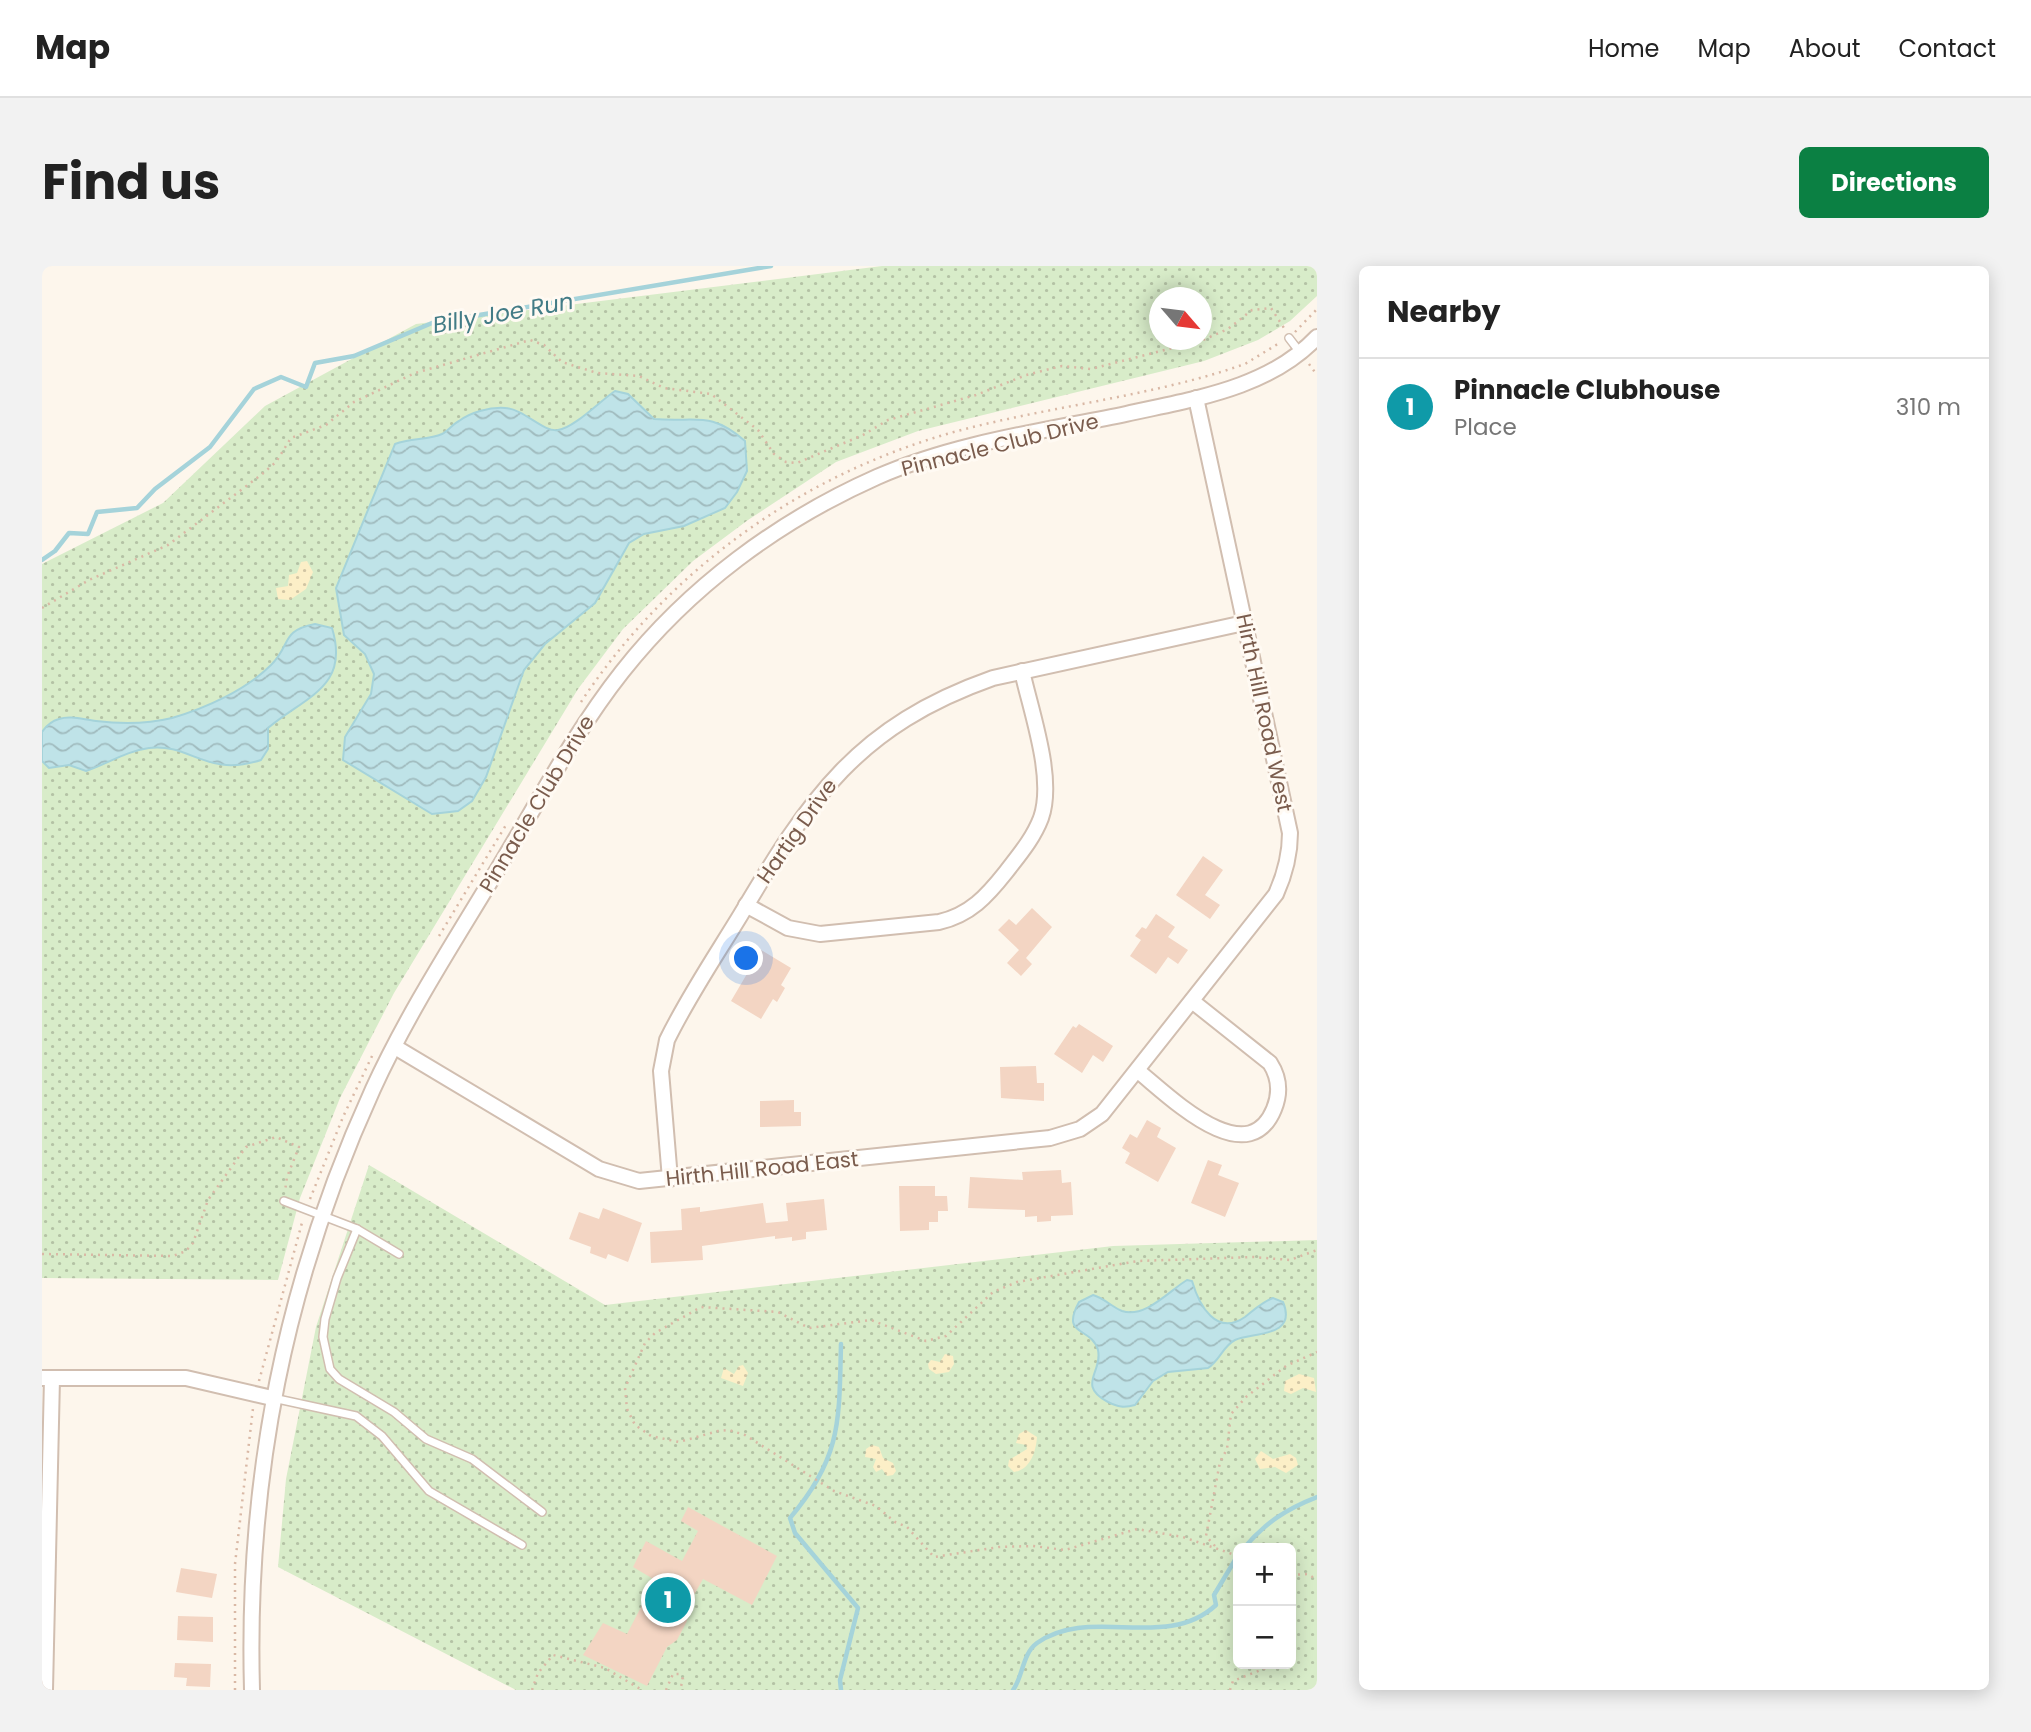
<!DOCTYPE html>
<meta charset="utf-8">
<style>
body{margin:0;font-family:Poppins,sans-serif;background:#f2f2f2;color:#222}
.controls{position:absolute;right:21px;bottom:21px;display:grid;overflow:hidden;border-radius:10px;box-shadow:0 4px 18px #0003}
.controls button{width:63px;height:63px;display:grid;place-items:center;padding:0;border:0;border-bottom:2px solid #e0e0e0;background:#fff;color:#222;font:35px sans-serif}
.compass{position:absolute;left:1107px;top:21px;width:63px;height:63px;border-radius:50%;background:#fff;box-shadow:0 4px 18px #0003;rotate:118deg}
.you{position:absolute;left:705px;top:693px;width:24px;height:24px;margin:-18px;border:5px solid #fff;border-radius:50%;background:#1a73e8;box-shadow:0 0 0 10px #1a73e833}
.badge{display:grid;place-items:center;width:46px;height:46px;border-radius:50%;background:#0b8043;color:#fff;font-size:23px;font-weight:700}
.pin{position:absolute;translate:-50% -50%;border:4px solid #fff;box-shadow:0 2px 7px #0006}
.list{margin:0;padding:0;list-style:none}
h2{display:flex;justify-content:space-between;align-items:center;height:91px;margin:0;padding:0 28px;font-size:30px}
h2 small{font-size:23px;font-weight:400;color:#767676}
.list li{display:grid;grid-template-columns:46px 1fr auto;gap:21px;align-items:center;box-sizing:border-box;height:98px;padding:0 28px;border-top:2px solid #e0e0e0}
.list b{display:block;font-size:26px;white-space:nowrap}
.list p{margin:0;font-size:23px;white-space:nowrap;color:#767676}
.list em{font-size:23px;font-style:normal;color:#767676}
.map{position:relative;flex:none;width:1275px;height:1424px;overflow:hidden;border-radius:10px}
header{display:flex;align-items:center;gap:42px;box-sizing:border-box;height:98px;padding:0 35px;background:#fff;border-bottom:2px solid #e0e0e0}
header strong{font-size:33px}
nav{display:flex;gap:38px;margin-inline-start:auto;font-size:24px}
.intro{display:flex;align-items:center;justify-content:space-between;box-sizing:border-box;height:168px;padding:0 42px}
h1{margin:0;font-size:49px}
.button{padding:18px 32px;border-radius:10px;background:#0b8043;color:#fff;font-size:24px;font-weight:700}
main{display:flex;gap:42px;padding:0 42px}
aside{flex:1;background:#fff;border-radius:10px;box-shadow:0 4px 18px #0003}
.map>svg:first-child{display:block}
.grass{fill:url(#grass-dots);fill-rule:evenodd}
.sand{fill:url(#sand-dots)}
.water{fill:url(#water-waves);stroke:#a5d3da;stroke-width:2}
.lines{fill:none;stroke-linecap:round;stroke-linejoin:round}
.stream{stroke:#a5d3da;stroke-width:4.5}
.building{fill:#f3d5c3}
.lane-casing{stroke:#d1beb0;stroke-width:10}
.street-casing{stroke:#d1beb0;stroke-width:18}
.path{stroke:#d9b8a5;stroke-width:2.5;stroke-dasharray:2 5;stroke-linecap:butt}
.lane{stroke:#fff;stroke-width:7}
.street{stroke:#fff;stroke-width:14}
.labels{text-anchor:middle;stroke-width:6;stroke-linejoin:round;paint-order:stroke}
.street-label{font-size:21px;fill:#7a5c4d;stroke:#fffaf3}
.water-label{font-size:23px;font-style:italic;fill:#437c86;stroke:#fffaf3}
</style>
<header>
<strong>Map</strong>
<nav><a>Home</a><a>Map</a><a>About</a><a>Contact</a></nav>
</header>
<div class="intro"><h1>Find us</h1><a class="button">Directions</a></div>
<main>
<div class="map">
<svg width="1275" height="1424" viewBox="0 0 1275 1424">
<defs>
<pattern id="grass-dots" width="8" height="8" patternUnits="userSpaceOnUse" patternTransform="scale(1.75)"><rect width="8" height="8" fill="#d8ecc9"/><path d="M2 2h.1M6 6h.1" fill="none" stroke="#b4c2a5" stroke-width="1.8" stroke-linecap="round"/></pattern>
<pattern id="sand-dots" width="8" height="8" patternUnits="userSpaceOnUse" patternTransform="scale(1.75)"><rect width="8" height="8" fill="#fcefc7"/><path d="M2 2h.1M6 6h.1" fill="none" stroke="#d1c5a4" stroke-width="1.8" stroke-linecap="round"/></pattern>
<pattern id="water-waves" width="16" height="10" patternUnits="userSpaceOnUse" patternTransform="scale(1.75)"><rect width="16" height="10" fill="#bfe3e8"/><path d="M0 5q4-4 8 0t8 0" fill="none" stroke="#a0bbbe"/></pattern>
</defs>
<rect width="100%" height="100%" fill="#fdf6ec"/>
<g class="grass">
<path d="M840 0H1275V30L1248 55 1216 74 1162 95 876 165 794 196 706 254 651 295 581 363 536 423 352 727 298 832 258 932 236 1014 0 1012V298L121 237 223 140 374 58ZM1118 32H1160V74H1118Z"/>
<path d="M327 899 563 1039 1071 980 1275 974V1424H474L236 1301 244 1213 274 1061ZM1196 1282H1249V1398H1196Z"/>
</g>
<g class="sand">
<path d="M265 295 271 306 264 323 248 334 236 333 234 322 246 320 247 309 255 307 259 296Z"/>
<path d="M903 1088 911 1090 912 1098 907 1106 894 1108 887 1103 886 1098 889 1094 898 1096Z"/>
<path d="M701 1099 706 1107 701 1120 679 1112 682 1102 692 1108 697 1100Z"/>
<path d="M1257 1108 1272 1112 1274 1126 1261 1122 1249 1128 1242 1125 1243 1115Z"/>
<path d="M984 1164 995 1171C994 1186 988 1204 972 1206L966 1200 967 1194 985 1183 984 1179 974 1177 977 1168Z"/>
<path d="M830 1179 837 1181 841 1192 851 1197 854 1205 851 1209 845 1210 840 1203 834 1206 831 1201 834 1193 823 1191 824 1183Z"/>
<path d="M1219 1185 1231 1193 1248 1188 1254 1192 1256 1199 1244 1207 1233 1201 1218 1203 1213 1193Z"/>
</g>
<g class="water">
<path d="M573 125 586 128 612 153C654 157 667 144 703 175L705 205 695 226 683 242 642 260 602 268 587 277 553 337 503 378 482 404 444 511 430 535 416 545 390 548 301 494 303 471 329 428 332 408 323 388 302 369 294 322 353 178C369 172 387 174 400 168 406 165 411 158 417 155 429 146 448 141 463 142 482 143 502 167 516 164 532 162 558 135 573 125Z"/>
<path d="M273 358 290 362C308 421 264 430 226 462V483L219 494C164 512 149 477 107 482 84 485 65 498 44 505L27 499 7 502 0 495V466C4 460 10 455 17 453 29 449 42 454 54 455 79 458 105 458 130 452 164 442 204 424 229 399 250 378 238 365 273 358Z"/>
<path d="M1145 1014 1150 1015C1157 1039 1174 1071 1203 1051 1212 1044 1220 1036 1231 1032L1241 1036C1256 1072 1210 1066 1193 1074 1181 1080 1178 1094 1166 1102L1126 1106 1111 1115 1093 1139C1082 1142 1076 1141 1066 1136 1034 1119 1061 1106 1056 1084 1049 1060 1018 1071 1037 1036L1051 1029C1062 1032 1070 1041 1080 1045 1103 1053 1128 1024 1145 1014Z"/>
</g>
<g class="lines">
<g class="stream">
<path d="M0 294 13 285 27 267 46 268 55 246 95 242 113 223 168 181 212 123 239 111 264 121 273 97 312 90 390 57 729 0"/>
<path d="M1202 1282C1223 1257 1244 1243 1275 1231"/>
<path d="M799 1424 798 1414 816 1342 753 1267 748 1252C800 1191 797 1154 799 1078"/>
<path d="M971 1424C981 1411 980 1388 995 1377 1048 1339 1123 1386 1174 1339L1172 1329 1196 1289"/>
</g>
</g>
<g class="building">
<path d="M1161 590 1181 604 1163 629 1178 639 1168 653 1134 629Z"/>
<path d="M990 642 1010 661 984 692 990 698 979 710 965 697 977 684 956 664 967 653 974 659Z"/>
<path d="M1114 648 1133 661 1126 671 1146 684 1136 698 1126 691 1114 708 1088 690 1099 674 1093 670 1100 661 1104 663Z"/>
<path d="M716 682 749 702 739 719 743 722 735 736 731 733 719 753 689 735 709 701 706 699Z"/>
<path d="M1037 758 1071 780 1061 796 1051 789 1040 807 1012 788 1031 760 1034 762Z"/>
<path d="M994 800 995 817H1002V835L959 832 958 801Z"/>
<path d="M752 834V846H759V860L718 861V835Z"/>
<path d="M1105 854 1119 862 1115 871 1134 882 1116 916 1083 897 1088 887 1080 882 1088 868 1095 872Z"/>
<path d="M1166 894 1180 899 1176 909 1197 917 1183 951 1149 937Z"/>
<path d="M1019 904 1020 917 1029 916 1031 949 1009 950V955L995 956V950L983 951V944L926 942 928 911 981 914 980 906Z"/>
<path d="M857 920H893V930H905L906 945H896V956H887V964L858 965Z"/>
<path d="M782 933 785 964 764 966V973L750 975V971L733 973V970L660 980 661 994 609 997 608 966 640 964 639 943 658 941V946L721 937 724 957 746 955 744 937Z"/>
<path d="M561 942 600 957 586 996 566 988 564 993 548 987 549 981 527 973 537 946 557 953Z"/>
<path d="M646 1241 735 1290 710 1339 661 1313 643 1345 645 1355 635 1374 625 1381 605 1420 541 1389 561 1357 585 1368 613 1314 591 1301 604 1275 640 1295 656 1265 639 1255Z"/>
<path d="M139 1302 175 1308 170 1332 134 1326Z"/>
<path d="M136 1350 171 1351V1376L135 1374Z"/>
<path d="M133 1397 169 1398 168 1421 144 1420 145 1412 132 1411Z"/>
</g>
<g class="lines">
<g class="lane-casing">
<g id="lane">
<path d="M1247 72 1257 85"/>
<path d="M242 935 315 963 357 988"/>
<path d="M315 963 295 1012 283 1053 281 1071 288 1103 297 1113 352 1146 384 1173 430 1193 500 1246"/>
<path d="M231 1132 314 1150 340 1170 387 1225 480 1279"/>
</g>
</g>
<g class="street-casing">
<g id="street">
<path d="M704 639 746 662 778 668 897 656C928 649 945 630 964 606 977 589 991 573 999 552 1013 512 989 446 980 405"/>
<path d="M353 781 557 903 597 915 1008 872 1038 863 1060 848 1234 628C1243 608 1248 590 1248 567L1154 132"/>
<path d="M1096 805C1125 828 1205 909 1232 843 1239 826 1237 811 1228 797L1150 735"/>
<path d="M628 913 619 805 625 774C646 731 673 691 698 650 768 532 815 460 951 412L1202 357"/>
<path d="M0 1112H144L230 1132"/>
<path d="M3 1424 10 1112"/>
<path d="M210 1424C204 1212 243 1016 331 823 368 742 418 667 463 591 500 529 535 463 580 406 647 321 736 255 835 211 913 177 1001 165 1084 148 1150 133 1226 123 1275 71"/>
</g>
</g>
<g class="path">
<path d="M1253 66 1275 43"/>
<path d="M1267 98 1275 109"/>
<path d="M0 342 47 314 126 279 219 209 234 196 249 172 284 159 312 136 373 107 488 74 502 79 520 96 555 107 597 110 622 122 669 128 716 164 732 188 744 196 755 197 821 169 846 154 934 129 984 109 1020 100 1049 103 1161 74 1186 63 1210 44 1229 42 1242 62"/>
<path d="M539 436C629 300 766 204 923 163 1009 141 1098 131 1182 105L1203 98 1239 76"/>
<path d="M397 670 464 559"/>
<path d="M268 933 301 851 331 788"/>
<path d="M0 988 131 990 144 985 151 977 166 934 204 881 234 871 257 881 245 911 243 925"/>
<path d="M217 1115 261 953"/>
<path d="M1173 1280 1164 1270 1178 1196 1185 1183 1189 1148 1204 1131 1244 1100 1275 1086"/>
<path d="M1196 1290 1141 1271 1095 1263 1023 1284 991 1280 957 1281 892 1291 865 1261 853 1256 834 1240 792 1225 703 1169 687 1164 676 1165 637 1176 609 1170 593 1159 585 1143 583 1122 603 1077 613 1067 659 1041 736 1046 767 1062 829 1054 884 1075 904 1070 951 1026 975 1016 1096 995 1211 991 1248 994 1275 984"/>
<path d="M1249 1309 1266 1308 1275 1314"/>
<path d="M1249 1316V1336"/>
<path d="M193 1424V1298L211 1142"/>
<path d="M490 1424 496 1407 511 1389 563 1402 600 1424"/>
<path d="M624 1424 631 1408H637L641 1413 638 1424"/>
<path d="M1188 1424 1191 1415 1234 1398"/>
</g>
<use href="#lane" class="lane"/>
<use href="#street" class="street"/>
</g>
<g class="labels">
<g class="street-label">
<text transform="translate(958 179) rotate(-14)" y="7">Pinnacle Club Drive</text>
<text transform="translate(1222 447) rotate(78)" y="7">Hirth Hill Road West</text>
<text transform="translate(495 538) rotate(-59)" y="7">Pinnacle Club Drive</text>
<text transform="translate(755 565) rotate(-55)" y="7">Hartig Drive</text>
<text transform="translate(720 903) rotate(-6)" y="7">Hirth Hill Road East</text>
</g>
<g class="water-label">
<text transform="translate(461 47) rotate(-10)" y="8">Billy Joe Run</text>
</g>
</g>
</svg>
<div class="controls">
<button>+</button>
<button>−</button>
</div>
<svg class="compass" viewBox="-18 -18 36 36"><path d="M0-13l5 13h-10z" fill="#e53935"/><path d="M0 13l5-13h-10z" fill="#767676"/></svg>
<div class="you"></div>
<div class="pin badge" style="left:626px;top:1334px;background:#0f9aa8">1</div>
</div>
<aside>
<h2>Nearby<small></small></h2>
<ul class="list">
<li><span class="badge" style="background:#0f9aa8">1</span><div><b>Pinnacle Clubhouse</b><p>Place</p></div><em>310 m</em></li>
</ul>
</aside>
</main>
